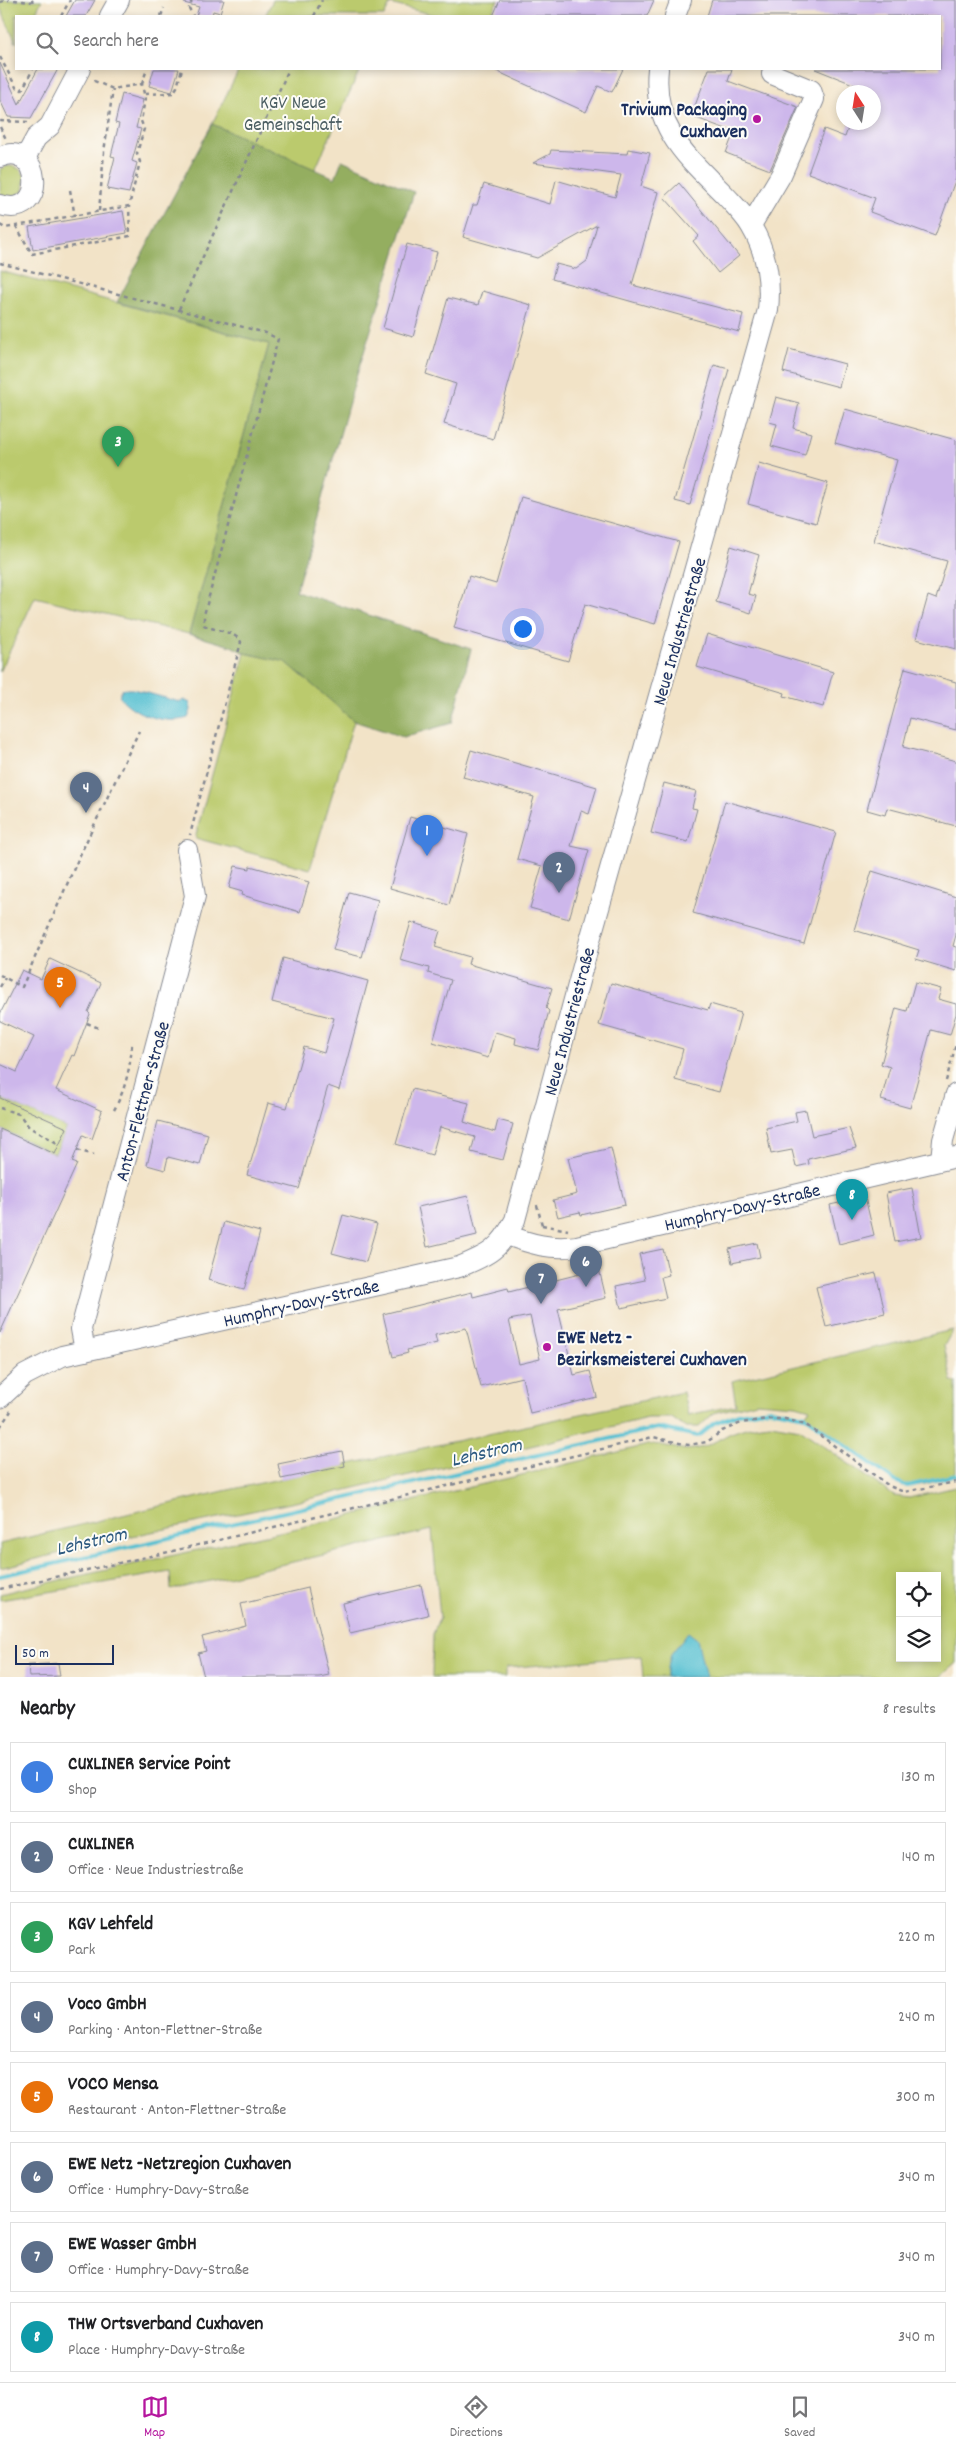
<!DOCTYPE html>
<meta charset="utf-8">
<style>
body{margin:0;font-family:Dekko,sans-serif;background:#f2f2f2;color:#202124}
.controls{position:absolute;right:15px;bottom:15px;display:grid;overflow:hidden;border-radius:0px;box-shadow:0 2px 8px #0003}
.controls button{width:45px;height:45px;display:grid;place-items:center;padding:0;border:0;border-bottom:1px solid #e0e0e0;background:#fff;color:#202124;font:25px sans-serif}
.compass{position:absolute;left:836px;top:85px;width:45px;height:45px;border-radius:50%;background:#fff;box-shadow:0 2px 8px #0003;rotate:348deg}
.scale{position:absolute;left:15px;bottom:12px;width:99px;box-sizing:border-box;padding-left:5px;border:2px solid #1b2f5e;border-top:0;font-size:14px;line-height:18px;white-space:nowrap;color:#1b2f5e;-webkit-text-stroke:4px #fdfcf7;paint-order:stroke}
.you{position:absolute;left:522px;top:628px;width:18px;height:18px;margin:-12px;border:4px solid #fff;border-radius:50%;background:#1a73e8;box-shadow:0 0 0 8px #1a73e833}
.badge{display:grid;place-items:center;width:32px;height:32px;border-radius:50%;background:#b5179e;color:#fff;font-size:16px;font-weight:700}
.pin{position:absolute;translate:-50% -41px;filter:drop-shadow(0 1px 2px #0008)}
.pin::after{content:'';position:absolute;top:26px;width:18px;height:15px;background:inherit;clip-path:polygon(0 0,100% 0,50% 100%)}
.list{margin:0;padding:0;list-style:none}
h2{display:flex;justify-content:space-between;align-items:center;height:65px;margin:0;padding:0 20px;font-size:21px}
h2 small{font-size:16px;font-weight:400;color:#757577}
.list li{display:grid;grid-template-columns:32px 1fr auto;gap:15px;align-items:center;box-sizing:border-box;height:70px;margin:0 10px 10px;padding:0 10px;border:1px solid #e0e0e0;border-radius:0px}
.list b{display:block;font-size:19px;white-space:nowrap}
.list p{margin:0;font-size:16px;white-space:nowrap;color:#757577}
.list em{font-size:16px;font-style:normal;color:#757577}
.icon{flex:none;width:28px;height:28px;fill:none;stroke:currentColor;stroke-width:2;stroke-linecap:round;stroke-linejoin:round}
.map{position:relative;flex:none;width:956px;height:1677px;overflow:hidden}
.search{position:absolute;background:#fff;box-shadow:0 2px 8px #0003;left:15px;right:15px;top:15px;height:55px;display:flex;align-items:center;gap:12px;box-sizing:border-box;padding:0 18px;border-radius:0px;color:#757577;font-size:19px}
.sheet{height:705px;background:#fff}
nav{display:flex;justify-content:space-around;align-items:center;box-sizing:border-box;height:70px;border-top:1px solid #e0e0e0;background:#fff;font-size:14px;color:#757577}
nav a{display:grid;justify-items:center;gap:2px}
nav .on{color:#b5179e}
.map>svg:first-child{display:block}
.green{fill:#bbca6d;stroke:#6b7c66;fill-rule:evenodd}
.forest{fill:#94ae60;stroke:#586e5f}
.water{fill:#56c0d1;stroke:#387898}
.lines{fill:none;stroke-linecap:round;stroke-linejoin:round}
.stream{stroke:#56c0d1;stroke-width:4}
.building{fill:#cdb7eb;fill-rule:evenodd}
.minor-casing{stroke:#868992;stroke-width:22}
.path{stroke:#868992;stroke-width:2.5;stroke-dasharray:4 4;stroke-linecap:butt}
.minor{stroke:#fff;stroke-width:20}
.poi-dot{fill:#b5179e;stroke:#fdfcf7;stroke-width:2}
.labels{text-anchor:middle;stroke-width:4;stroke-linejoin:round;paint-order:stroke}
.park-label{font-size:19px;fill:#4b5e62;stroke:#fdfcf7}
.poi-label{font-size:19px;font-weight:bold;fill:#1b2f5e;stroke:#fdfcf7;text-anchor:end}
.street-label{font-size:19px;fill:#1b2f5e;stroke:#fdfcf7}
.water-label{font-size:20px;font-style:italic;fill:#2d5a80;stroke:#fdfcf7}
</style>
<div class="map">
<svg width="956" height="1677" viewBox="0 0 956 1677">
<rect width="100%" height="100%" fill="#fdfcf7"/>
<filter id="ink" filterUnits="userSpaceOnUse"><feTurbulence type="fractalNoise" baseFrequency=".02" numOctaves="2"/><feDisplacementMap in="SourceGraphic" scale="10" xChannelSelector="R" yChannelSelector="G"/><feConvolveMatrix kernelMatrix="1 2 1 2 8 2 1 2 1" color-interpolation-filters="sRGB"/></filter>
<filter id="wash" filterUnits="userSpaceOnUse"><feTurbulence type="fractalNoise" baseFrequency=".0096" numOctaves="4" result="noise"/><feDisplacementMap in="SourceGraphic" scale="20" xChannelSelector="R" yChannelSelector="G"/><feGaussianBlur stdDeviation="1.12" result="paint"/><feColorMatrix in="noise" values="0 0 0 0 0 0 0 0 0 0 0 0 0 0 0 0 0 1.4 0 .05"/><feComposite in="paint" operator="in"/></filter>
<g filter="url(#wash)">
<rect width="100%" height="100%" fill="#f2e3c7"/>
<g class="green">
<path d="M0 0H42L34 16H16V43L0 7Z"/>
<path d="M273 0H498L490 16H438L390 4 384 16H265Z"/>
<path d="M239 69H360L315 170 212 124Z"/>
<path d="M7 166C16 166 20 168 25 176L23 191C15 197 8 199 0 193V169Z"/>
<path d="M0 271 269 344 189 634 35 597 0 672Z"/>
<path d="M245 653 286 661 354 721 310 869 195 838Z"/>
<path d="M0 1098 67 1128 55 1154 0 1129Z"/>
<path d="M953 1330 944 1346 952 1381 956 1382V1475C934 1481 916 1491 895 1481L805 1416 810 1409 796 1405 756 1402 714 1413 699 1427H684L672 1418H648L300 1501 113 1540 0 1568V1544L224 1491 683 1392 688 1415 736 1405 732 1381Z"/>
<path d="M771 1424 800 1429 894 1496 909 1498 956 1487V1663L940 1677H643L641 1656 506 1668V1677H432L433 1634 440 1617 432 1530 171 1590 170 1572 0 1600V1594L16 1590 311 1525 648 1445C663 1442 679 1452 694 1449 708 1447 717 1440 729 1434 743 1428 756 1425 771 1424ZM900 1576H937V1658H900Z"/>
</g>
<path class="forest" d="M212 124 335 178 342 160 414 192 355 381 296 591 471 649 452 723 403 737 354 721 286 662 245 653 231 646 189 634 269 344 117 302Z"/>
<g class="water">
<path d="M122 689H133L180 702 184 700 190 703 191 710 188 718C166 725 134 715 119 696Z"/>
<path d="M688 1632 697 1639 706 1677H666L671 1654Z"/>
</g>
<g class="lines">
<path class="stream" d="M0 1576 658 1428 698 1436 714 1423 738 1414 770 1409 805 1416 895 1481 907 1486 956 1475"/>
</g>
<g id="blocks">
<g class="building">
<path d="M75 0H95L86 16H66Z"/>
<path d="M184 0H224L220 13 213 11 212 16H196L199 7 184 3Z"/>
<path d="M500 0H654L647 16H493Z"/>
<path d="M712 0H956V178L935 236 870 212 875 198 808 173 824 129 845 137 850 122H874V92H861L863 88 815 69H940V16H707Z"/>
<path d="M0 63 19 104 38 69H58L31 118 8 117 0 100Z"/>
<path d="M154 69H179L172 92 149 86Z"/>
<path d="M492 69H623L612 92 598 86 586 112Z"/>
<path d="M709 69H732L728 81 798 107 770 170 726 153 734 132 691 116Z"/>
<path d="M122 94 143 100 136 128 141 129 132 161 137 163 129 193 107 189 115 157 111 156 119 124 115 123Z"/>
<path d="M628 149 650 153 641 186 658 192 632 285 743 314 739 332 552 279 556 264 576 269 587 261 597 225 537 258 463 237 473 205H477L484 184 550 204 556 180 615 197 621 175 533 163 550 154 551 150 627 154Z"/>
<path d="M679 183 739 256 718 273 693 241 699 236 664 197Z"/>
<path d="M123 211 127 233 33 250 29 227Z"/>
<path d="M407 244 437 252 413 337 383 328Z"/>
<path d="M482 291 531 305 493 439 444 424 456 384 426 374 448 298 478 305Z"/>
<path d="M789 349 845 364 839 387 783 372Z"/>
<path d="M714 365 729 369 690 505 675 501Z"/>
<path d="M776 397 799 403 793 428 811 433 805 455 771 446 777 424 769 422Z"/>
<path d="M845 409 956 440V649L916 639 928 596 936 599 947 561 874 541 897 460 835 443Z"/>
<path d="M759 463 828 483 816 523 748 504Z"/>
<path d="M521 497 679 542 655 624 585 604 568 661 454 628 469 576 496 584Z"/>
<path d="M731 546 759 555 748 594 756 596 751 613 716 602Z"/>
<path d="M707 634 833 672 823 707 784 696 785 693 697 667Z"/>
<path d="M905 668 956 682V730L910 718 903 747 956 761V826L887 808 885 815 867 810Z"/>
<path d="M471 750 597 787 589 814 581 811 571 846 589 850 569 919 530 908 542 866 517 859 534 797 463 777Z"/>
<path d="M664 783 696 791 692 808 697 809 688 842 651 833Z"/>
<path d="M725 801 836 832 804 944 693 913Z"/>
<path d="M410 817 468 834 449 905 390 888Z"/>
<path d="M235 866 250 869V866L309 882 300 912 242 895 243 892 229 888Z"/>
<path d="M872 871 956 897V935L953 946 956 947V971L916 959 919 950 854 930Z"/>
<path d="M349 892 378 900 362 957 333 950Z"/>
<path d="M411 922 440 931 435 947 470 957 468 964 552 988 546 1008 549 1011 538 1050 515 1044 516 1038 495 1032 488 1058 433 1042 451 980 428 973 429 968 400 960Z"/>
<path d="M283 958 368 981 339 1090 328 1086 299 1189 247 1175 268 1103 287 1108 304 1047 324 1053 334 1018 272 1002Z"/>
<path d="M50 959 101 983 88 1012 90 1014 74 1056 72 1055 56 1090 102 1111 92 1139 83 1135 72 1162 77 1164 0 1333V1129L55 1154 67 1128 0 1098V1064L17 1072 34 1037 0 1021V1014L22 970 41 979Z"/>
<path d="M915 982 941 989 938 999 956 1004V1014L950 1035 931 1030 910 1108 881 1100 890 1067 881 1064 896 1008 907 1011Z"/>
<path d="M611 983 708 1010 710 1004 741 1013 719 1092 675 1080 683 1049 599 1025Z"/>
<path d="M412 1089 469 1103 464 1122 495 1132 498 1120 513 1124 503 1160 471 1152 475 1137 440 1127 432 1155 396 1144Z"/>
<path d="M806 1110 812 1136 849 1128 856 1148 808 1159 809 1164 796 1167 792 1150 771 1154 766 1128 797 1121 795 1112Z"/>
<path d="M158 1121 208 1134 200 1165 168 1157 165 1170 147 1165Z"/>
<path d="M611 1148 625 1205 581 1215 580 1212 558 1217 553 1200 577 1194 568 1158Z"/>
<path d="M912 1188 921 1237 895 1242 886 1193Z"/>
<path d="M468 1196 477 1235 427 1247 418 1207Z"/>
<path d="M865 1197 874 1235 839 1244 830 1205Z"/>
<path d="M343 1215 377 1224 366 1262 332 1253Z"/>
<path d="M224 1222 260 1232 244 1290 208 1280Z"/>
<path d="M757 1243 760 1257 732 1263 729 1249Z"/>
<path d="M663 1249 669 1275 661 1277 666 1298 621 1308 616 1286 645 1280 639 1254Z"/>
<path d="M599 1269 606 1298 558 1309 574 1375 590 1371 597 1397 530 1413 522 1377 481 1387 466 1328 435 1335 437 1343 407 1350 408 1353 393 1357 383 1314 472 1292 473 1297 508 1288 509 1292ZM530 1316 540 1359 519 1364 509 1320Z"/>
<path d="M876 1273 885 1313 826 1327 816 1287Z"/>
<path d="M342 1451 345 1466 281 1479 278 1464Z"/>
<path d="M421 1585 428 1615 350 1633 343 1603Z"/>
<path d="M308 1588 329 1675 319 1677H204L198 1653 206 1651 202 1637 246 1626 241 1604Z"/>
<path d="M58 1663 60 1676 29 1677 28 1665Z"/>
</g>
</g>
</g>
<g filter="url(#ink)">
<use href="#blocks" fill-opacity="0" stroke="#868992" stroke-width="1"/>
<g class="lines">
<g class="minor-casing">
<g id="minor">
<path d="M110 16 119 0"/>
<path d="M675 16 681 0"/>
<path d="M0 157C41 138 50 220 0 205"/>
<path d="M24 160 36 138 50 126 80 69"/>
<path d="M751 225 781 175 814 99 811 90 772 74"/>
<path d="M941 1160 943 1140 956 1094"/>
<path d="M507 1235C531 1244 551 1250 577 1246L956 1157"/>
<path d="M85 1351 81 1329 195 896 187 850"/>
<path d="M0 1398 25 1375 62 1356 459 1267C489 1255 500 1249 515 1220L590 940 768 310C771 281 766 251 751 226 744 214 733 204 724 194 686 156 652 127 658 69"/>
</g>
</g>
<g class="path">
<path d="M14 0 30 2 34 0"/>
<path d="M192 0 189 8 193 16"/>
<path d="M0 2 9 0"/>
<path d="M61 16 70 0"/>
<path d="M161 16 164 8"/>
<path d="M314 16 322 0"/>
<path d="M0 57 17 89 22 90 33 69"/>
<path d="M142 84 147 69"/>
<path d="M145 94 173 93 177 87 182 69"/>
<path d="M0 121 29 122"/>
<path d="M0 127 6 139"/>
<path d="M70 190 75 216"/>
<path d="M99 211 104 152 113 89"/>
<path d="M0 225 5 228 129 206 140 162 137 153 144 129 141 121 145 99 142 84 113 89 92 80"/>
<path d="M16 226 32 254 130 236 129 206"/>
<path d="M0 263 266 333 278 339 204 615V625C214 631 236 631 241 642L190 835"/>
<path d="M179 309 289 69"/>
<path d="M0 975 22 987 79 857 139 731"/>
<path d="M0 987 5 978"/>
<path d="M87 1023 101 1029"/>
<path d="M946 1081 956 1044"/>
<path d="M0 1108 19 1114 29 1127 59 1144"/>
<path d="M114 1110C125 1091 131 1065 132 1043"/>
<path d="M77 1150 94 1155"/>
<path d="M537 1205 542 1225 541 1228"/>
<path d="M542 1225 568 1230"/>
<path d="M0 1427 11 1411"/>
<path d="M0 1589 160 1554 653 1437 688 1445 707 1442 722 1431 741 1423 767 1419H785L806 1425 889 1486 904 1492 956 1482"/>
</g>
<use href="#minor" class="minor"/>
</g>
</g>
<g class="poi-dot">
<circle cx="757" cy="119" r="5"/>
<circle cx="547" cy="1347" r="5"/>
</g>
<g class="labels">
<g class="park-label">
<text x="293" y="108">KGV Neue<tspan x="293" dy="22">Gemeinschaft</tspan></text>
</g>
<g class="poi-label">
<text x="747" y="115">Trivium Packaging<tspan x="747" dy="22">Cuxhaven</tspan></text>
<text x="557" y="1343" text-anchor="start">EWE Netz -<tspan x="557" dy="22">Bezirksmeisterei Cuxhaven</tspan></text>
</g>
<g class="street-label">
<text transform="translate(678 631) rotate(-74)" y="7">Neue Industriestraße</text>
<text transform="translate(568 1021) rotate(-75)" y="7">Neue Industriestraße</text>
<text transform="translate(141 1101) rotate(-75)" y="7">Anton-Flettner-Straße</text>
<text transform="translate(742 1206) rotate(-13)" y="7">Humphry-Davy-Straße</text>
<text transform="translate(301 1302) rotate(-13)" y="7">Humphry-Davy-Straße</text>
</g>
<g class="water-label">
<text transform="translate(486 1451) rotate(-13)" y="7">Lehstrom</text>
<text transform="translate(91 1540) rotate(-13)" y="7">Lehstrom</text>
</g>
</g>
</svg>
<div class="controls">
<button><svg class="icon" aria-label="locate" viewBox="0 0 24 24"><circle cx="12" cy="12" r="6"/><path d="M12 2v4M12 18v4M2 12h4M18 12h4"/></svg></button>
<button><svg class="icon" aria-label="layers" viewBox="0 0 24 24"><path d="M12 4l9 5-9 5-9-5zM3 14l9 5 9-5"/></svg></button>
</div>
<svg class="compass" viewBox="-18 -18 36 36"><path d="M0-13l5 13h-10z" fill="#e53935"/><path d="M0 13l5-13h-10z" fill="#757577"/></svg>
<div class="scale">50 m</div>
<div class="you"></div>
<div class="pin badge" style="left:427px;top:856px;background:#3f7fe0">1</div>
<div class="pin badge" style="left:559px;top:893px;background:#5c6f8a">2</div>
<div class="pin badge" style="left:118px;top:467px;background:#2e9e5b">3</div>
<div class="pin badge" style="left:86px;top:813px;background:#5c6f8a">4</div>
<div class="pin badge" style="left:60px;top:1008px;background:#e8710a">5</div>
<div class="pin badge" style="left:586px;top:1287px;background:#5c6f8a">6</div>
<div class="pin badge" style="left:541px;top:1304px;background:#5c6f8a">7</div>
<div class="pin badge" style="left:852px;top:1220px;background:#0f9aa8">8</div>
<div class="search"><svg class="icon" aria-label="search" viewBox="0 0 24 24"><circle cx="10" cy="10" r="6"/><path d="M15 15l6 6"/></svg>Search here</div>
</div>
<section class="sheet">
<h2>Nearby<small>8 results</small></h2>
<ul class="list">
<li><span class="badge" style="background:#3f7fe0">1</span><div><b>CUXLINER Service Point</b><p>Shop</p></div><em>130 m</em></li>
<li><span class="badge" style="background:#5c6f8a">2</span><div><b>CUXLINER</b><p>Office · Neue Industriestraße</p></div><em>140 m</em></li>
<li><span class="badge" style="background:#2e9e5b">3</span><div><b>KGV Lehfeld</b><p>Park</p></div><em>220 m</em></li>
<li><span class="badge" style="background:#5c6f8a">4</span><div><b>Voco GmbH</b><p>Parking · Anton-Flettner-Straße</p></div><em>240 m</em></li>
<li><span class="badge" style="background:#e8710a">5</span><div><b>VOCO Mensa</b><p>Restaurant · Anton-Flettner-Straße</p></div><em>300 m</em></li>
<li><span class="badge" style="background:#5c6f8a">6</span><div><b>EWE Netz -Netzregion Cuxhaven</b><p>Office · Humphry-Davy-Straße</p></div><em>340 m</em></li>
<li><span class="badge" style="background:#5c6f8a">7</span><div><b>EWE Wasser GmbH</b><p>Office · Humphry-Davy-Straße</p></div><em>340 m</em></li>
<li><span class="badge" style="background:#0f9aa8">8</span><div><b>THW Ortsverband Cuxhaven</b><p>Place · Humphry-Davy-Straße</p></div><em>340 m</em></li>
</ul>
</section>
<nav>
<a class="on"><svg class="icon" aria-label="map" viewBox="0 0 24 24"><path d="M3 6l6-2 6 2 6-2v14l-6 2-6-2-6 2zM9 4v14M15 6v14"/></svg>Map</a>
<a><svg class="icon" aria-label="directions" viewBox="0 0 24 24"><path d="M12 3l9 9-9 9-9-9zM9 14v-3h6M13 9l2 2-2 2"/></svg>Directions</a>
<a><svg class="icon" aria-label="saved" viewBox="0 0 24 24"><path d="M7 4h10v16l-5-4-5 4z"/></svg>Saved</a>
</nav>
